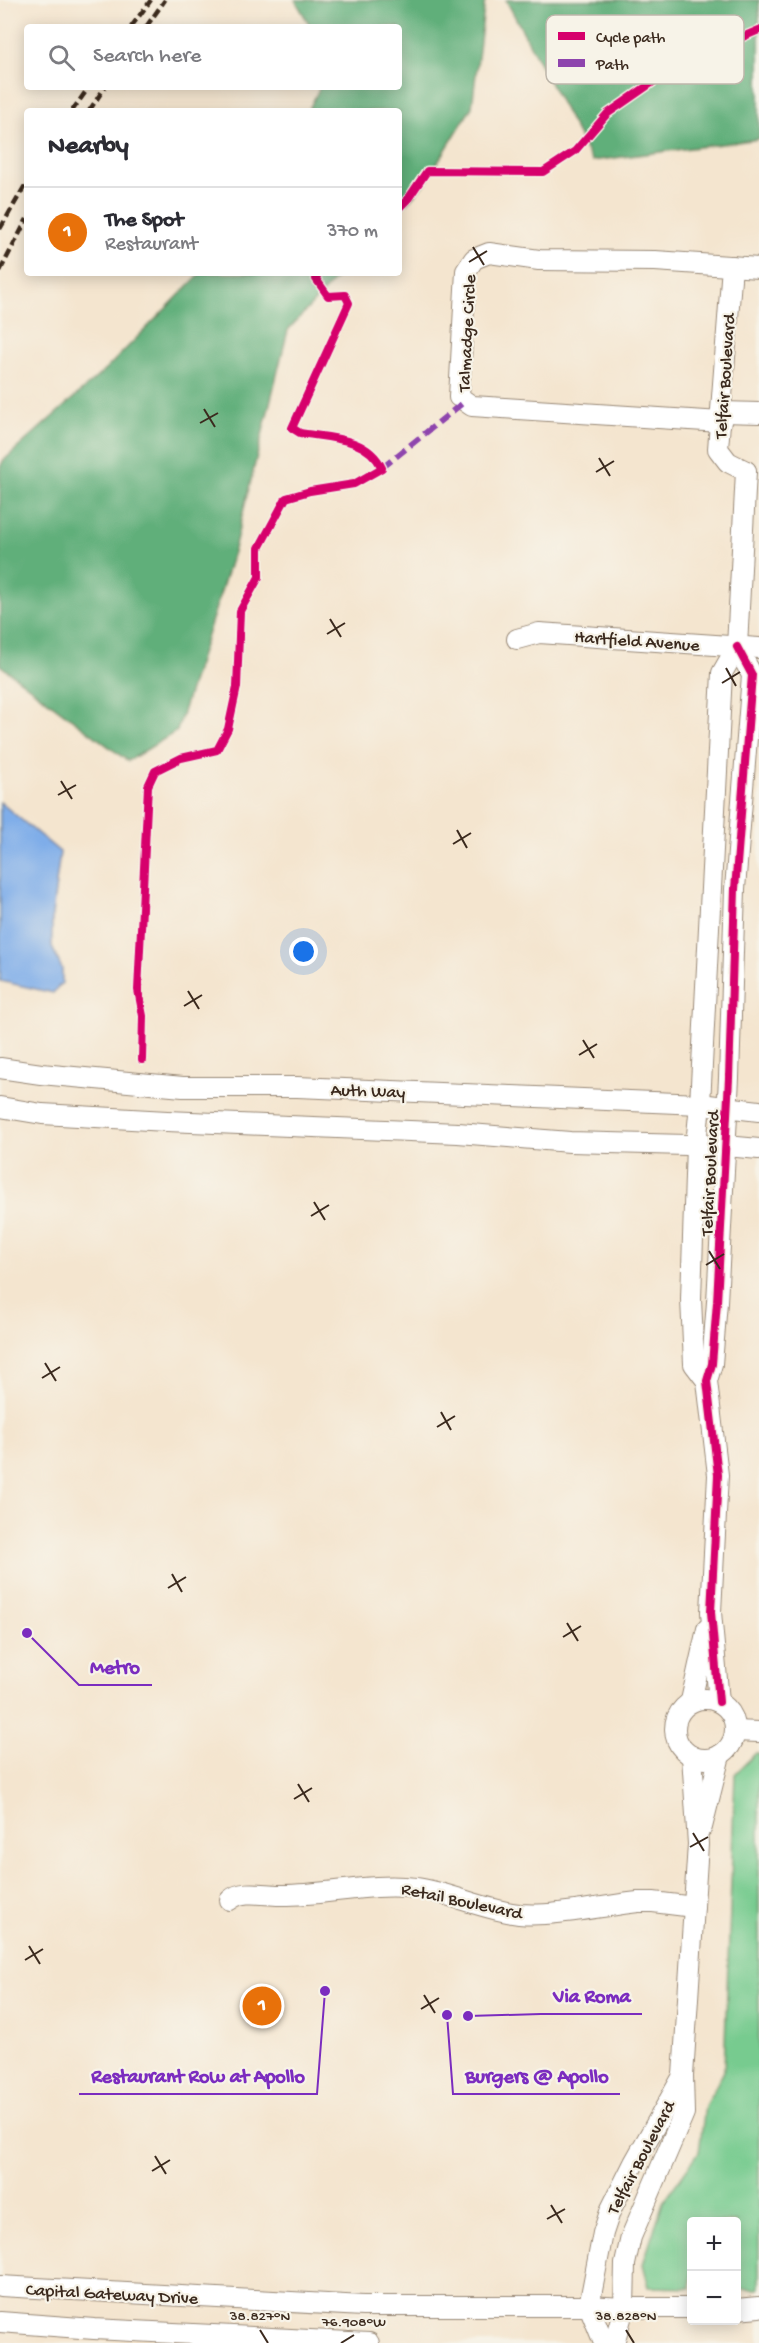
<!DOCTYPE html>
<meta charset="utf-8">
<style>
body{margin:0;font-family:"Gochi Hand",sans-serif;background:#f2f2f3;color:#2b2b33}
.controls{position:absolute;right:18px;bottom:18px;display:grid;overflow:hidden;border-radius:6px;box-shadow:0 3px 15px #0003}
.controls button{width:54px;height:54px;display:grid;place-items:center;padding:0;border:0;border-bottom:2px solid #e1e1e2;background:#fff;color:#2b2b33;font:30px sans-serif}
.you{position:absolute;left:304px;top:952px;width:21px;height:21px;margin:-15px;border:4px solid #fff;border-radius:50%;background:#1a73e8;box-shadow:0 0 0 9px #1a73e833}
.badge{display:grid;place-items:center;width:39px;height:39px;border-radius:50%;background:#ea580c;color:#fff;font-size:20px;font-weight:700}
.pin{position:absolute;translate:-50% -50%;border:3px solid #fff;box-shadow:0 2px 6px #0006}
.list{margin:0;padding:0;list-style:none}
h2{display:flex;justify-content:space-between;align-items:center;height:78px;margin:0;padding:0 24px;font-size:26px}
h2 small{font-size:20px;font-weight:400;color:#7c7c81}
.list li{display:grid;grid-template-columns:39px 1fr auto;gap:18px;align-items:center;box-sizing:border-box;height:90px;padding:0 24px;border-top:2px solid #e1e1e2}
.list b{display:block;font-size:22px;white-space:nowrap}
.list p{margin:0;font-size:20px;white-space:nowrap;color:#7c7c81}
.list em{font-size:20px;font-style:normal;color:#7c7c81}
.icon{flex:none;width:33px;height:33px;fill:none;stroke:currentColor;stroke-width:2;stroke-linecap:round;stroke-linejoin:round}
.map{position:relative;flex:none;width:759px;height:2343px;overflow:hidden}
.search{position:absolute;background:#fff;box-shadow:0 3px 15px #0003;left:24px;top:24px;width:378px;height:66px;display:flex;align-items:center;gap:15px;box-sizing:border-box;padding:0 21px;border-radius:6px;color:#7c7c81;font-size:22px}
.panel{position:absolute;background:#fff;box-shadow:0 3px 15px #0003;left:24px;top:108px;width:378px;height:168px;border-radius:6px}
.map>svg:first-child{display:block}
.green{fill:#77cb8f;stroke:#597a56;stroke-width:1.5}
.forest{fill:#61af7a;stroke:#4e6c4c;stroke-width:1.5}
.water{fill:#7fade9;stroke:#5d6c84;stroke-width:1.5}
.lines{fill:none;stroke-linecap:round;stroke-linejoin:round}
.minor-casing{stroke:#988876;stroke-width:22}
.minor{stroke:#fff;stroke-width:20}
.rail{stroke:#3b2a1e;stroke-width:4.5;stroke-dasharray:9 4.5;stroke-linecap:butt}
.quiet{stroke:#8e44ad;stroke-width:6;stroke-dasharray:12 6;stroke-linecap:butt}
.cycleway-casing{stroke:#f7f3e8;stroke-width:11}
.cycleway{stroke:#d6006c;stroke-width:8}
.ticks{fill:none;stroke:#3b2a1e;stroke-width:2}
.labels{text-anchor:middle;stroke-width:4.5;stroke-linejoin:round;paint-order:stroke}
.street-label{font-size:18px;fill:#3b2a1e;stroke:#f7f3e8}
.key{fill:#f7f3e8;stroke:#bfb7ab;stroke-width:1.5}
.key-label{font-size:16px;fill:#3b2a1e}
.ticks-label{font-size:15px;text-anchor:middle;fill:#3b2a1e;stroke:#f7f3e8;stroke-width:4.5;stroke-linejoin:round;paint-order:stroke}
.leader{fill:none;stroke:#7b2cbf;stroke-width:2}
.callout-dot{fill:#7b2cbf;stroke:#f7f3e8;stroke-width:2}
.callout-label{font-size:20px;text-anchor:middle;font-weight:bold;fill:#7b2cbf;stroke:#f7f3e8;stroke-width:4.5;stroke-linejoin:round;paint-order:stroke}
</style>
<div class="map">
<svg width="759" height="2343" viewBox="0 0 759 2343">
<rect width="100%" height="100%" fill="#f7f3e8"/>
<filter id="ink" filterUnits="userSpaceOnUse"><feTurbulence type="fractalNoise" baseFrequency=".0167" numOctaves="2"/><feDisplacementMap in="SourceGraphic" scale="12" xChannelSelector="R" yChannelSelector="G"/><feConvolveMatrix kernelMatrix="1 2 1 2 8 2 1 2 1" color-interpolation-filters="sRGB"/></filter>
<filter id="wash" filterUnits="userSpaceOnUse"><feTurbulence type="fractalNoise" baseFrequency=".008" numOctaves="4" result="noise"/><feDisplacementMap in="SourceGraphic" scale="24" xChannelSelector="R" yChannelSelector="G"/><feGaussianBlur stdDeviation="1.35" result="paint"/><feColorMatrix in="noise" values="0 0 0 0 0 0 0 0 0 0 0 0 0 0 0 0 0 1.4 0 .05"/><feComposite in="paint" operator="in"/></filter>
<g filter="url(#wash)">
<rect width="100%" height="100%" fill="#f4e5cf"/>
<path class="green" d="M756 1753H759V2289H737L736 2222H692L691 2288 649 2287 643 2264 663 2202 699 2152 705 2106 724 2071 735 1774Z"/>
<g class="forest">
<path d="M295 0H485L472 107 426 182 399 211V111H308L320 87H399V27H311Z"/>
<path d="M506 0H759V139L592 161Z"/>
<path d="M201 273H341L288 330 233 553 177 731 128 761 0 665V468L3 461 106 369Z"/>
</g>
<path class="water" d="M0 802 60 852 52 915V947L62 969V983L53 993 0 981Z"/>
</g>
<g filter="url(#ink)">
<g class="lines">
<g class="minor-casing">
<g id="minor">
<path d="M732 266 718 449 728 462 746 471"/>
<path d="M722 412 759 413"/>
<path d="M721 422 472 406 459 397 466 271 474 259 489 253 539 260 655 261 759 268"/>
<path d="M517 639 539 633 759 648"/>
<path d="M0 1068 41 1074 183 1087H297L464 1094 700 1104 759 1111"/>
<path d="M0 1107 42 1114 167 1121 458 1133 570 1142 726 1146 759 1149"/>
<path d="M707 1381 694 1364 691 1299 696 1145 700 1104 722 673 737 647 746 471"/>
<circle cx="705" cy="1729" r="30"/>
<path d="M691 1701 707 1629"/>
<path d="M719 1702 711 1612 718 1475 707 1381 712 1364 717 1302 729 1078 735 889 752 675 737 647"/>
<path d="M735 1731 759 1732"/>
<path d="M702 1827 720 1755"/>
<path d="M230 1900C242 1889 264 1895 279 1895 325 1896 370 1882 416 1888 451 1893 484 1910 519 1914 554 1917 602 1906 638 1902H653L694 1907"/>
<path d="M0 2286 363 2306H589L624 2308H692"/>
<path d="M736 2309 759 2307"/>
<path d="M0 2322 94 2329 369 2343"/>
<path d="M604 2343 589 2306 603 2233 611 2209 634 2163 683 2076"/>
<path d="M614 2343 624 2308 625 2264 631 2237 684 2113 683 2076 698 1844 692 1756"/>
</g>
</g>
<use href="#minor" class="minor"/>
<g class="rail">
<path d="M131 27 151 0"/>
<path d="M146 27 165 0"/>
<path d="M72 111 89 87"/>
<path d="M89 111 105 87"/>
<path d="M0 229 27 182"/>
<path d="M0 271 27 219"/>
</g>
<path class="quiet" d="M382 468 465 401"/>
<g class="cycleway-casing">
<g id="cycleway">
<path d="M399 208 408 199 427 171 543 172 575 151 607 114 679 64 759 30"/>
<path d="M142 1060 143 1016 138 990 148 786 155 771 181 758 217 750 228 729 237 687 240 611 259 577V548L286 498 310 491 354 484 382 468C368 437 330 438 300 433L292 428 349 303 345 295 328 296 316 279 318 273"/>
<path d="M719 1702 711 1612 718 1475 707 1381 712 1364 717 1302 729 1078 735 889 752 675 737 647"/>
</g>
</g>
<use href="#cycleway" class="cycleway"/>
</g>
</g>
<path class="ticks" d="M473 247 484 265M469 262 487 251M204 409 215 427M200 423 218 413M599 458 610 476M596 472 614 461M330 619 341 637M327 634 345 623M726 668 736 686M722 683 740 672M61 781 72 799M58 795 76 785M457 830 467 848M453 844 471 833M188 991 199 1009M184 1006 202 995M583 1040 594 1058M579 1055 597 1044M314 1202 325 1220M311 1216 329 1205M709 1251 720 1269M706 1265 724 1254M45 1363 56 1381M42 1378 60 1367M441 1412 451 1430M437 1427 455 1416M172 1574 182 1592M168 1588 186 1577M567 1623 578 1641M563 1637 581 1626M298 1784 309 1802M294 1799 312 1788M693 1833 704 1851M690 1847 708 1837M29 1946 40 1964M25 1960 43 1949M424 1995 435 2013M421 2009 439 1998M155 2156 166 2174M152 2171 170 2160M551 2205 562 2223M547 2219 565 2209M260 2330 268 2343M626 2330 634 2343M341 2343 354 2335"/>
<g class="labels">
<g class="street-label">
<text transform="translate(466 333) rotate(-87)" y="6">Talmadge Circle</text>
<text transform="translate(724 376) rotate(-86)" y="6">Telfair Boulevard</text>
<text transform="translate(637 640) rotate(4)" y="6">Hartfield Avenue</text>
<text transform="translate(368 1090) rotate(2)" y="6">Auth Way</text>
<text transform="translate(709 1173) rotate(-87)" y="6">Telfair Boulevard</text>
<text transform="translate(462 1900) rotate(12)" y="6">Retail Boulevard</text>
<text transform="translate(640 2157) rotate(-62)" y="6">Telfair Boulevard</text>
<text transform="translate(112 2293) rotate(3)" y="6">Capital Gateway Drive</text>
</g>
</g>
<rect x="546" y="15" width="198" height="69" rx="9" class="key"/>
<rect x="558" y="32" width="27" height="8" fill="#d6006c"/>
<rect x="558" y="59" width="27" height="8" fill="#8e44ad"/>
<g class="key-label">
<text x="596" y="42">Cycle path</text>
<text x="596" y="69">Path</text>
</g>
<g class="ticks-label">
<text x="260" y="2320">38.827°N</text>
<text x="626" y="2320">38.828°N</text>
<text x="354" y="2326">76.908°W</text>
</g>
<path class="leader" d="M27 1633L79 1685H152M468 2016L541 2014H642M325 1991L317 2094H79M447 2015L453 2094H620"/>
<g class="callout-dot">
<circle cx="27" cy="1633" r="6"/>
<circle cx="468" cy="2016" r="6"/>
<circle cx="325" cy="1991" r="6"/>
<circle cx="447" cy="2015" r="6"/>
</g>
<g class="callout-label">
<text x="115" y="1673">Metro</text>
<text x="592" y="2002">Via Roma</text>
<text x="198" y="2082">Restaurant Row at Apollo</text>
<text x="537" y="2082">Burgers @ Apollo</text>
</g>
</svg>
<div class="controls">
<button>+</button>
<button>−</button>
</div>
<div class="you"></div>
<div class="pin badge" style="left:262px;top:2006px;background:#e8710a">1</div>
<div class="search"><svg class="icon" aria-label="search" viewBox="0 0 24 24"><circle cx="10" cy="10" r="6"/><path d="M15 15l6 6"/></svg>Search here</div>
<section class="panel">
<h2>Nearby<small></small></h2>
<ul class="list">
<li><span class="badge" style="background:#e8710a">1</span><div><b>The Spot</b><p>Restaurant</p></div><em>370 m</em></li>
</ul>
</section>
</div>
